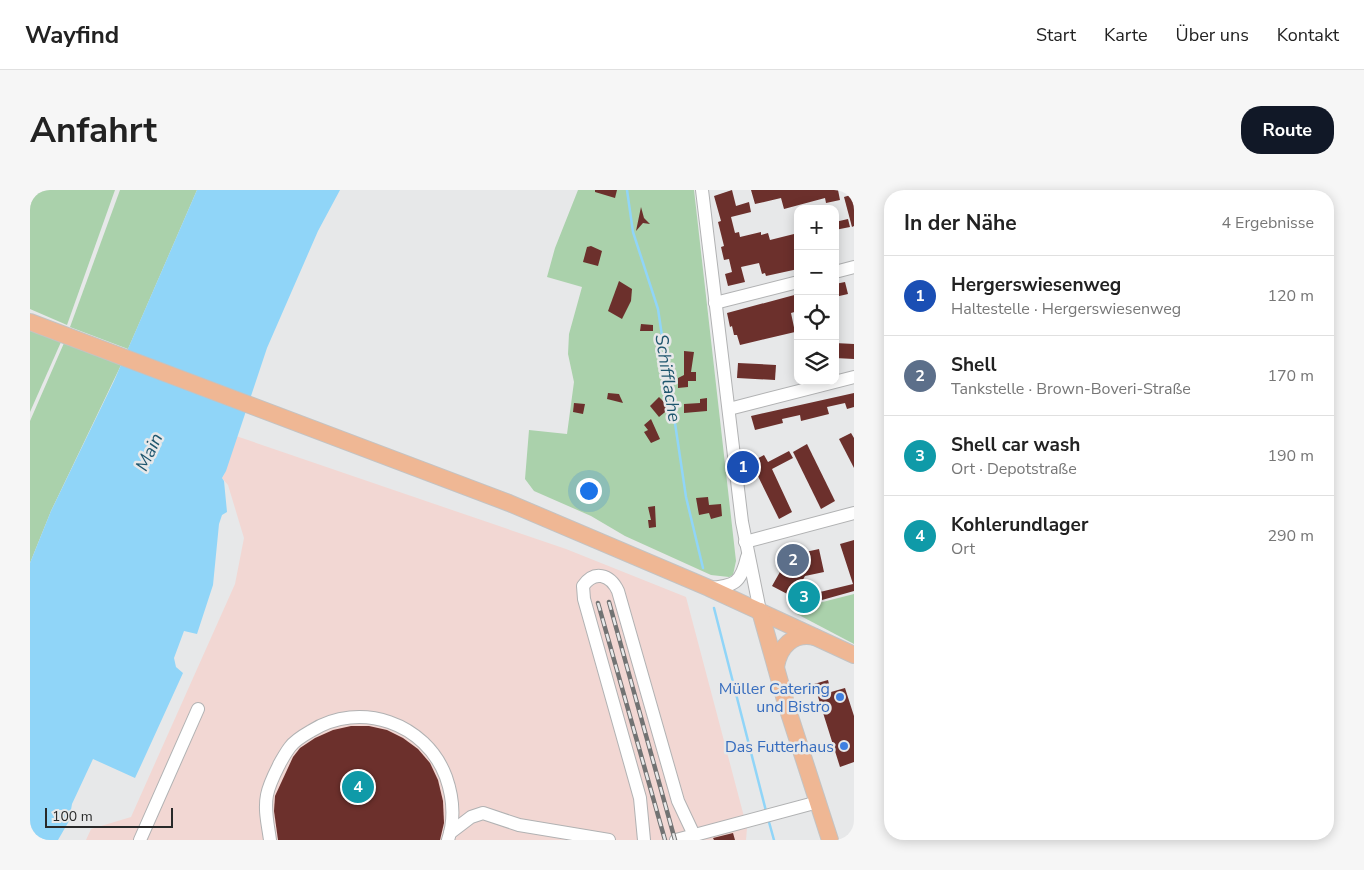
<!DOCTYPE html>
<html lang="de">
<meta charset="utf-8">
<style>
body{margin:0;font-family:"Nunito Sans",sans-serif;background:#f6f6f6;color:#222}
.controls{position:absolute;right:15px;top:15px;display:grid;overflow:hidden;border-radius:10px;box-shadow:0 2px 12px #0003}
.controls button{width:45px;height:45px;display:grid;place-items:center;padding:0;border:0;border-bottom:1px solid #e0e0e0;background:#fff;color:#222;font:25px sans-serif}
.scale{position:absolute;left:15px;bottom:12px;width:128px;box-sizing:border-box;padding-left:5px;border:2px solid #282929;border-top:0;font-size:14px;line-height:18px;white-space:nowrap;color:#282929;-webkit-text-stroke:4px #e7e8e9;paint-order:stroke}
.you{position:absolute;left:558px;top:300px;width:18px;height:18px;margin:-12px;border:4px solid #fff;border-radius:50%;background:#1a73e8;box-shadow:0 0 0 8px #1a73e833}
.badge{display:grid;place-items:center;width:32px;height:32px;border-radius:50%;background:#111827;color:#fff;font-size:16px;font-weight:700}
.pin{position:absolute;translate:-50% -50%;border:2px solid #fff;box-shadow:0 1px 5px #0006}
.list{margin:0;padding:0;list-style:none}
h2{display:flex;justify-content:space-between;align-items:center;height:65px;margin:0;padding:0 20px;font-size:21px}
h2 small{font-size:16px;font-weight:400;color:#767676}
.list li{display:grid;grid-template-columns:32px 1fr auto;gap:15px;align-items:center;box-sizing:border-box;height:80px;padding:0 20px;border-top:1px solid #e0e0e0}
.list b{display:block;font-size:19px;white-space:nowrap}
.list p{margin:0;font-size:16px;white-space:nowrap;color:#767676}
.list em{font-size:16px;font-style:normal;color:#767676}
.icon{flex:none;width:28px;height:28px;fill:none;stroke:currentColor;stroke-width:2;stroke-linecap:round;stroke-linejoin:round}
.map{position:relative;flex:none;width:824px;height:650px;overflow:hidden;border-radius:20px}
header{display:flex;align-items:center;gap:30px;box-sizing:border-box;height:70px;padding:0 25px;background:#fff;border-bottom:1px solid #e0e0e0}
header strong{font-size:24px}
nav{display:flex;gap:28px;margin-inline-start:auto;font-size:18px}
.intro{display:flex;align-items:center;justify-content:space-between;box-sizing:border-box;height:120px;padding:0 30px}
h1{margin:0;font-size:35px}
.button{padding:12px 22px;border-radius:20px;background:#111827;color:#fff;font-size:18px;font-weight:700}
main{display:flex;gap:30px;padding:0 30px}
aside{flex:1;background:#fff;border-radius:20px;box-shadow:0 2px 12px #0003}
.map>svg:first-child{display:block}
.industrial{fill:#f2d7d3}
.green{fill:#aad1ab}
.water{fill:#90d5f8}
.lines{fill:none;stroke-linecap:round;stroke-linejoin:round}
.stream{stroke:#90d5f8;stroke-width:2.5}
.building{fill:#6c302c}
.minor-casing{stroke:#b1b2b3;stroke-width:14}
.major-casing{stroke:#c3c3c3;stroke-width:18}
.minor{stroke:#fff;stroke-width:12}
.major{stroke:#efb794;stroke-width:16}
.rail-casing{stroke:#727373;stroke-width:4.5}
.rail{stroke:#e7e8e9;stroke-width:2.5;stroke-dasharray:8;stroke-linecap:butt}
.shop-dot{fill:#3f7fe0;stroke:#e7e8e9;stroke-width:2}
.labels{text-anchor:middle;stroke-width:5;stroke-linejoin:round;paint-order:stroke}
.shop-label{font-size:16px;fill:#366cbe;stroke:#e7e8e9;text-anchor:end}
.water-label{font-size:18px;font-style:italic;fill:#1f566e;stroke:#e7e8e9}
</style>
<header>
<strong>Wayfind</strong>
<nav><a>Start</a><a>Karte</a><a>Über uns</a><a>Kontakt</a></nav>
</header>
<div class="intro"><h1>Anfahrt</h1><a class="button">Route</a></div>
<main>
<div class="map">
<svg width="824" height="650" viewBox="0 0 824 650">
<rect width="100%" height="100%" fill="#e7e8e9"/>
<path class="industrial" d="M206 246 536 359 656 407 717 638 716 650H56L61 639 101 627 205 394 214 348 198 295 192 288 194 285Z"/>
<g class="green">
<path d="M0 0H85L37 135 0 119Z"/>
<path d="M90 0H167L98 159 40 137Z"/>
<path d="M548 0H664L706 371 703 385 699 387 681 385 595 346 561 326 504 301 495 289 499 240 537 244 544 192 538 164 539 144 552 97 517 87 525 58Z"/>
<path d="M0 140 31 152 0 222Z"/>
<path d="M34 153 91 175 21 321 0 373V231Z"/>
<path d="M824 404V454L767 424 765 419Z"/>
</g>
<path class="water" d="M167 0H310L288 41 237 158 196 281 192 288 194 291 197 322 192 325 189 334 183 395 167 444 154 441 144 468 146 477 153 483 112 573 105 588 63 569 42 614 39 631 28 650H0V373L21 321 84 191Z"/>
<g class="lines">
<g class="stream">
<path d="M597 0 603 42 628 119 656 307 673 378"/>
<path d="M684 418 736 621"/>
<path d="M739 632 744 650"/>
</g>
</g>
<g class="building">
<path d="M565 0H587L585 8 565 2Z"/>
<path d="M702 0 706 16 719 12 721 22 701 27 705 43 709 42 710 47 731 42V45L738 43 740 50 768 43V79L736 86 735 83 732 84 729 73 711 77 715 92 698 96 695 84 702 82 699 69 694 70 691 57 694 56 688 32 691 31 684 6Z"/>
<path d="M721 0H808L810 10 796 13 795 8 754 19 751 8 725 14Z"/>
<path d="M824 4V36L822 37 814 7Z"/>
<path d="M611 17 614 28 620 34 613 33 606 41Z"/>
<path d="M818 29 820 37 805 40V32Z"/>
<path d="M561 56 572 61 568 76 553 72 557 57Z"/>
<path d="M589 91 602 99 601 111 592 129 578 121Z"/>
<path d="M815 92 818 104 805 107V94Z"/>
<path d="M768 104V121L761 123 765 142 710 155 707 145H704L702 136 700 137 697 123Z"/>
<path d="M611 134 623 135V141H610Z"/>
<path d="M805 153 824 154V169L805 168Z"/>
<path d="M654 161 664 162 661 182H666V191H658V197L648 198V188L654 185Z"/>
<path d="M708 173 746 175 745 190 707 188Z"/>
<path d="M578 203 589 204 593 213 577 209Z"/>
<path d="M824 203V217L817 219 815 213 797 217 799 224 771 231 770 225 752 229 753 233 725 240 721 226Z"/>
<path d="M629 207 640 218 629 227 620 216Z"/>
<path d="M677 208V221L654 223V214L670 213V209Z"/>
<path d="M544 213 555 214 553 224 543 222Z"/>
<path d="M621 229 630 249 621 253 614 242 618 240 614 235Z"/>
<path d="M821 243 824 248V278L809 249Z"/>
<path d="M777 254 805 311 791 319 763 262Z"/>
<path d="M759 261 763 268 742 279 762 322 749 329 721 272 734 265 738 272Z"/>
<path d="M678 307 679 315 691 314 692 326 681 329 679 323 669 325 666 308Z"/>
<path d="M625 316 626 337 619 338 618 330H621L618 317Z"/>
<path d="M824 350V401L792 410 790 402 823 394 810 354Z"/>
<path d="M789 359 794 382 775 386 765 404 778 401 780 411 765 414 763 407 742 396 755 373 753 367Z"/>
<path d="M798 490 801 502 815 498 824 526V572L810 577 784 494Z"/>
<path d="M321 536H339L357 540 373 548 388 559 400 573 408 590 413 611 414 633 410 650H248L244 621 245 606 263 567 270 558 285 548 303 540Z"/>
<path d="M703 643 705 650H684L683 648Z"/>
</g>
<g class="lines">
<g class="minor-casing">
<g id="minor">
<path d="M672 0 712 332 730 421"/>
<path d="M805 82 824 77"/>
<path d="M685 113 768 92"/>
<path d="M699 219 824 187"/>
<path d="M715 352 824 323"/>
<path d="M679 398C705 396 711 393 717 367"/>
<path d="M420 643 441 627 453 623 489 635 579 650"/>
<path d="M110 650 168 519"/>
<path d="M240 650C238 635 234 620 237 605 239 594 245 583 250 573 253 568 256 562 260 557 265 550 274 545 281 541 330 510 396 533 416 587 423 607 425 629 418 650"/>
<path d="M614 650 610 608 554 409 553 396C564 380 580 384 588 401L648 611 664 645"/>
<path d="M646 650 788 612"/>
</g>
</g>
<g class="major-casing">
<g id="major">
<path d="M0 132 479 313 679 398 824 465"/>
<path d="M730 421 757 517 800 650"/>
<path d="M746 477C749 457 763 442 785 447"/>
</g>
</g>
<use href="#minor" class="minor"/>
<use href="#major" class="major"/>
<g class="rail-casing">
<g id="rail">
<path d="M579 412 645 650"/>
<path d="M568 413 635 650"/>
</g>
</g>
<use href="#rail" class="rail"/>
</g>
<g class="shop-dot">
<circle cx="810" cy="507" r="5"/>
<circle cx="814" cy="556" r="5"/>
</g>
<g class="labels">
<g class="shop-label">
<text x="800" y="504">Müller Catering<tspan x="800" dy="18">und Bistro</tspan></text>
<text x="804" y="562">Das Futterhaus</text>
</g>
<g class="water-label">
<text transform="translate(638 188) rotate(81)" y="6">Schifflache</text>
<text transform="translate(119 262) rotate(-65)" y="6">Main</text>
</g>
</g>
</svg>
<div class="controls">
<button>+</button>
<button>−</button>
<button><svg class="icon" aria-label="locate" viewBox="0 0 24 24"><circle cx="12" cy="12" r="6"/><path d="M12 2v4M12 18v4M2 12h4M18 12h4"/></svg></button>
<button><svg class="icon" aria-label="layers" viewBox="0 0 24 24"><path d="M12 4l9 5-9 5-9-5zM3 14l9 5 9-5"/></svg></button>
</div>
<div class="scale">100 m</div>
<div class="you"></div>
<div class="pin badge" style="left:713px;top:277px;background:#1a4fb4">1</div>
<div class="pin badge" style="left:763px;top:370px;background:#5c6f8a">2</div>
<div class="pin badge" style="left:774px;top:407px;background:#0f9aa8">3</div>
<div class="pin badge" style="left:328px;top:597px;background:#0f9aa8">4</div>
</div>
<aside>
<h2>In der Nähe<small>4 Ergebnisse</small></h2>
<ul class="list">
<li><span class="badge" style="background:#1a4fb4">1</span><div><b>Hergerswiesenweg</b><p>Haltestelle · Hergerswiesenweg</p></div><em>120 m</em></li>
<li><span class="badge" style="background:#5c6f8a">2</span><div><b>Shell</b><p>Tankstelle · Brown-Boveri-Straße</p></div><em>170 m</em></li>
<li><span class="badge" style="background:#0f9aa8">3</span><div><b>Shell car wash</b><p>Ort · Depotstraße</p></div><em>190 m</em></li>
<li><span class="badge" style="background:#0f9aa8">4</span><div><b>Kohlerundlager</b><p>Ort</p></div><em>290 m</em></li>
</ul>
</aside>
</main>
